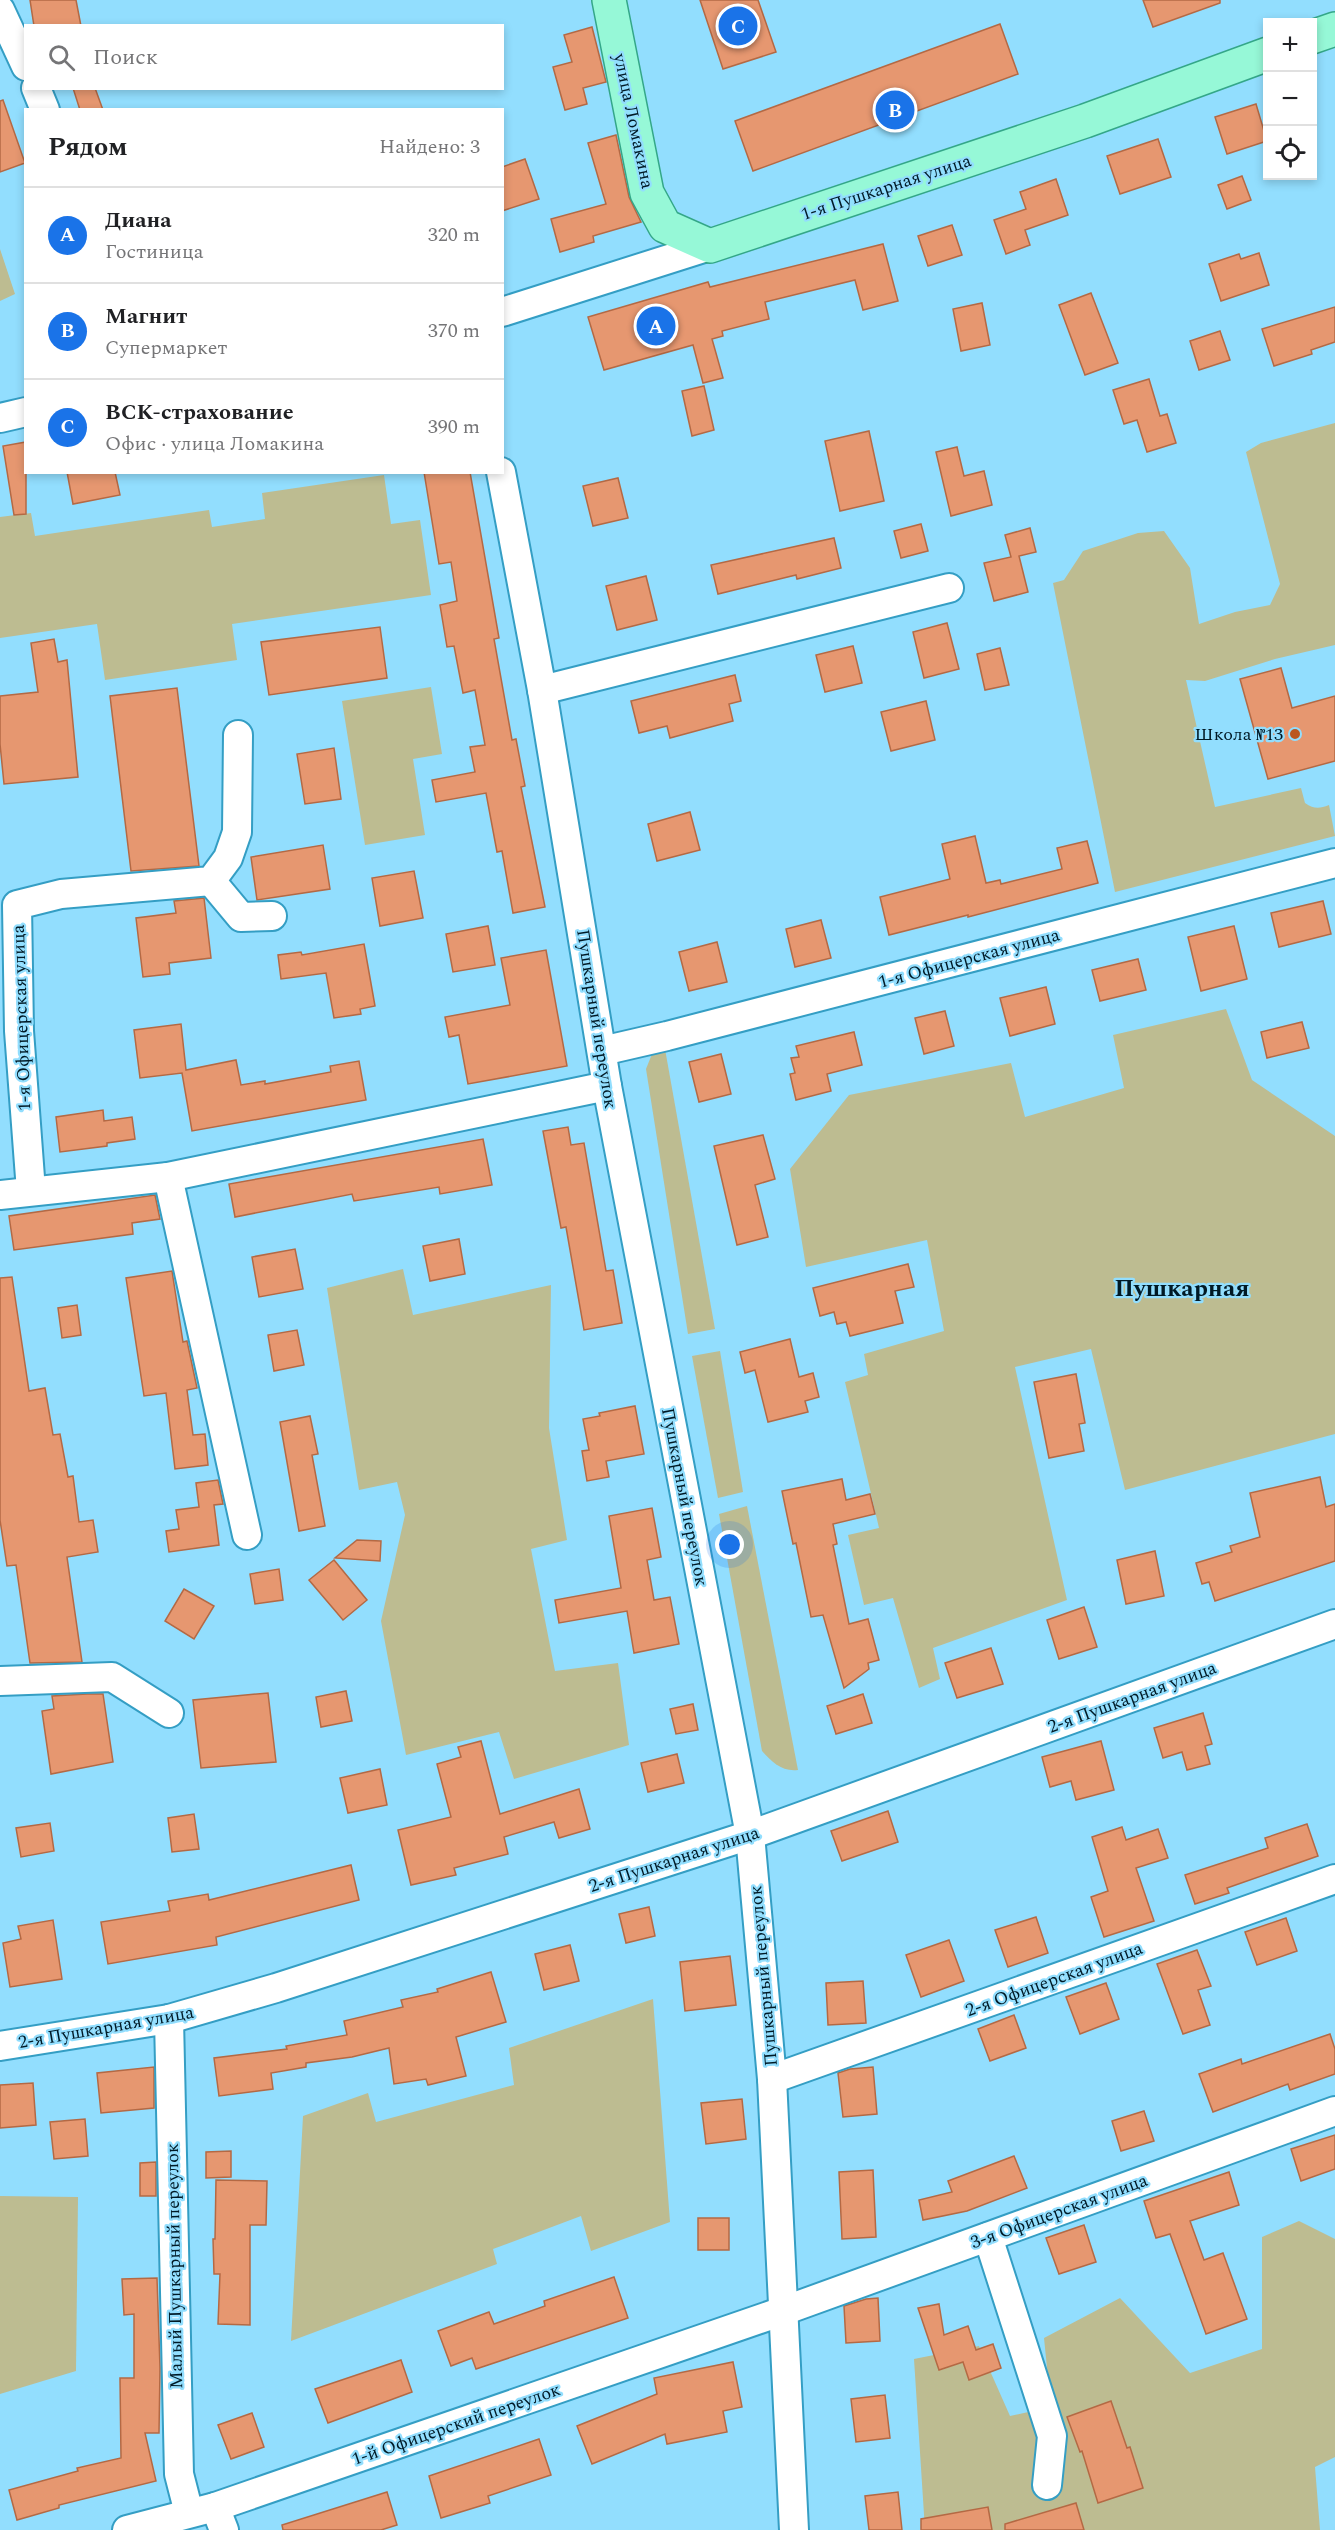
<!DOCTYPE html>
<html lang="ru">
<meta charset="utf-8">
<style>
body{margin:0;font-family:Spectral,serif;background:#f6f6f6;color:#202124}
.controls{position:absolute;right:18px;top:18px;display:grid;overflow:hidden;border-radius:0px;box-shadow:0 3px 9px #0003}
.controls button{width:54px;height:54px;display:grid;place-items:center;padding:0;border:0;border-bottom:2px solid #e0e0e0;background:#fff;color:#202124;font:30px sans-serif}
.you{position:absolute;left:730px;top:1545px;width:21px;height:21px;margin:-15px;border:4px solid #fff;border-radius:50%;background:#1a73e8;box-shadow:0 0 0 9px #1a73e833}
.badge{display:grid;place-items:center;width:39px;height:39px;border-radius:50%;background:#1a73e8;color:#fff;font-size:20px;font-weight:700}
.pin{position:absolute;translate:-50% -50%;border:3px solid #fff;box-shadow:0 2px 6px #0006}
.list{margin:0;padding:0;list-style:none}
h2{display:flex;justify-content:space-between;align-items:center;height:78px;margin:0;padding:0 24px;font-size:26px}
h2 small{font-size:20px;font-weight:400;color:#757577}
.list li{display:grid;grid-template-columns:39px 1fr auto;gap:18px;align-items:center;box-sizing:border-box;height:96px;padding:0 24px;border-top:2px solid #e0e0e0}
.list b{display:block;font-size:22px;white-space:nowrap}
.list p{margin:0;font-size:20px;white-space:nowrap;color:#757577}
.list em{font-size:20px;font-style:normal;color:#757577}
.icon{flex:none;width:33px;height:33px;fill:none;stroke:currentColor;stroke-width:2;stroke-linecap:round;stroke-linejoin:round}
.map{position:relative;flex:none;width:1335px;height:2530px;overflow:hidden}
.search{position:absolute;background:#fff;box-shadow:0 3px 9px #0003;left:24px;top:24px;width:480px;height:66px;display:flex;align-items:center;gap:15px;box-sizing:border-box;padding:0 21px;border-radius:0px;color:#757577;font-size:22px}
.panel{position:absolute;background:#fff;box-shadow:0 3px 9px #0003;left:24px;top:108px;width:480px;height:366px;border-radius:0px}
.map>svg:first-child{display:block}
.green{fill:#bdbc91}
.building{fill:#e69770;stroke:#b46944;stroke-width:1.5}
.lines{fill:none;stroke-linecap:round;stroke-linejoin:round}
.minor-casing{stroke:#349ec4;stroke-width:32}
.major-casing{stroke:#34a788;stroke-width:36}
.minor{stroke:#fff;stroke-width:28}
.major{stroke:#96f8d7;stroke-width:33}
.poi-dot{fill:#bb581f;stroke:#92defe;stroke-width:2}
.labels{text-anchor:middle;stroke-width:4.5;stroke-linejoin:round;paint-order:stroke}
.street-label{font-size:18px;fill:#001a26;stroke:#92defe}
.poi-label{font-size:18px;fill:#001a26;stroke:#92defe;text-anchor:end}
.district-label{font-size:24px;font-weight:bold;fill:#001a26;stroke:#92defe}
</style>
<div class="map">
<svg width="1335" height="2530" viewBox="0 0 1335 2530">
<rect width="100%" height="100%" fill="#92defe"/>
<g class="green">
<path d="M0 249 15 294 0 301Z"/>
<path d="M1335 423V645L1275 659 1205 681 1186 680 1215 807 1301 788 1305 803C1314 809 1319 809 1329 805L1335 836 1115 892 1053 583 1064 580 1083 551 1138 533 1164 531 1190 568 1199 624 1235 612 1270 605 1280 584 1246 452 1261 443Z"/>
<path d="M384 475 391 524 420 520 431 595 232 624 237 660 105 680 97 624 0 638V517L31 513 35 536 209 510 212 527 265 519 262 493Z"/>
<path d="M431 687 442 754 413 759 425 835 365 845 342 701Z"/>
<path d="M1226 1009 1252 1080 1335 1136V1434L1125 1490 1091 1349 1015 1367 1067 1600 933 1648 940 1679 919 1688 893 1598 864 1605 848 1535 879 1528 845 1382 868 1375 864 1354 944 1331 927 1240 806 1267 790 1169 849 1095 1011 1063 1025 1117 1124 1088 1113 1035Z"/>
<path d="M665 1049 715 1329 688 1334 646 1069 652 1054Z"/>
<path d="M403 1269 413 1315 551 1285 549 1428 567 1540 531 1549 555 1671 618 1663 629 1745 514 1779 499 1732 406 1755 381 1621 405 1515 397 1482 359 1490 327 1288Z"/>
<path d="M720 1351 743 1492 718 1498 692 1356Z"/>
<path d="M747 1506 798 1770C782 1772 772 1762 762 1751L719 1514Z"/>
<path d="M653 1999 670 2222 591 2251 581 2216 493 2249 497 2264 291 2341 303 2116 368 2093 376 2122 514 2085 509 2048Z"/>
<path d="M0 2196 78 2197 76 2371 0 2394Z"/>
<path d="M1299 2221 1335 2239V2457L1315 2467 1320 2530H925L914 2359 979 2346 1010 2416 1051 2407 1044 2338 1120 2298 1190 2373 1262 2349V2237Z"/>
</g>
<g class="building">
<path d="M30 0H76L81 26H34Z"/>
<path d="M700 0H758L776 52 723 69Z"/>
<path d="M1143 0H1220V3L1153 27Z"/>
<path d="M1000 24 1018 74 753 171 735 121Z"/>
<path d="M592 27 606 82 583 88 587 104 565 110 553 67 572 62 564 35Z"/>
<path d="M73 88H95L103 110H80Z"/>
<path d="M3 100 25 163 0 172V101Z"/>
<path d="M1256 104 1267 141 1227 154 1215 117Z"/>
<path d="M616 135 629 197 641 222 593 236 594 242 560 252 551 219 606 204 588 143Z"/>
<path d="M1158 139 1171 177 1120 194 1107 156Z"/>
<path d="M525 159 539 199 502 211V167Z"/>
<path d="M1242 176 1251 200 1227 209 1218 185Z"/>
<path d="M1056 179 1068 215 1025 230 1030 245 1006 254 994 220 1026 209 1020 192Z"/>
<path d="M952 225 962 255 928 266 918 236Z"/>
<path d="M883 244 898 301 863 310 855 280 765 302 769 319 722 331 723 336 712 339 723 378 703 383 693 345 604 370 588 317 708 282 710 287Z"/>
<path d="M1259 253 1269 285 1221 301 1209 264 1239 254 1241 259Z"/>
<path d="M1091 293 1118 363 1085 375 1059 305Z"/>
<path d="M982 303 990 345 961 351 953 309Z"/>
<path d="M1335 307V342L1311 350 1312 354 1274 366 1262 329Z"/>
<path d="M1220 331 1230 360 1199 370 1190 341Z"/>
<path d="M1149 379 1160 416 1167 414 1176 443 1147 452 1137 420 1124 424 1113 390Z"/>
<path d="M704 386 714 430 692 436 682 391Z"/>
<path d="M869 431 884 501 840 511 825 441Z"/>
<path d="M26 442V514L14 515 3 446Z"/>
<path d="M957 447 964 476 984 471 992 505 951 516 936 452Z"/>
<path d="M67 472H115L120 495 73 504Z"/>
<path d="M424 472H470L499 638 494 639 512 740 516 739 525 786 521 787 545 907 513 913 502 851 497 852 486 793 436 802 432 780 475 772 470 747 485 745 475 690 463 693 454 646 447 647 440 605 457 601 451 562 439 564Z"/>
<path d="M618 478 628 518 593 526 583 486Z"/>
<path d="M921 524 928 551 901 558 894 531Z"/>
<path d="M1030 528 1036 552 1019 556 1028 592 994 601 984 563 1011 557 1005 535Z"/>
<path d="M834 538 841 568 797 579 796 575 718 594 711 565Z"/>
<path d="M646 576 657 620 617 630 606 586Z"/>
<path d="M947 623 959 669 924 678 913 632Z"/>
<path d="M380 627 387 678 269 695 261 642Z"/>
<path d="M54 639 58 662 67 660 78 777 4 784 0 744V696L38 692 31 643Z"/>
<path d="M853 646 862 683 825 692 816 655Z"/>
<path d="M1000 648 1009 685 985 690 977 654Z"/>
<path d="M1281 668 1292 708 1335 696V761L1268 779 1240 679Z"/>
<path d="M735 675 741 701 729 704 733 721 670 738 667 726 639 733 631 701Z"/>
<path d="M177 688 199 866 131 871 110 696Z"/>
<path d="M926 701 935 740 891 751 881 712Z"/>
<path d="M334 748 341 799 305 804 297 754Z"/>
<path d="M690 812 700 850 657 861 648 824Z"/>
<path d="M975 836 986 883 1000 880 1001 884 1062 869 1057 848 1087 841 1098 883 968 917V915L889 935 880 897 950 879 942 844Z"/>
<path d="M323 845 330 889 257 900 251 857Z"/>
<path d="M414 871 423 918 380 926 372 878Z"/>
<path d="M204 898 211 958 169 963 170 974 143 977 136 918 176 913 174 901Z"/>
<path d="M1323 901 1331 934 1279 947 1271 913Z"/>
<path d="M821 920 831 958 795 967 786 929Z"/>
<path d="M488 926 495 965 453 972 446 934Z"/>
<path d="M1234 926 1247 979 1201 991 1188 937Z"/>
<path d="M717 942 727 982 689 991 679 952Z"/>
<path d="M364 944 375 1006 360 1009 361 1014 334 1018 326 973 281 979 278 955 301 952 302 955Z"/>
<path d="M546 950 567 1066 468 1084 459 1035 449 1037 445 1017 510 1005 501 958Z"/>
<path d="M1138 959 1146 990 1100 1001 1092 970Z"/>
<path d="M1046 987 1055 1024 1010 1036 1000 998Z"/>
<path d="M945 1011 954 1046 924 1054 915 1018Z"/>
<path d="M1302 1022 1309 1048 1267 1058 1261 1032Z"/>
<path d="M181 1024 186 1070 236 1060 241 1085 265 1081V1084L331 1072 330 1066 359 1061 366 1100 192 1131 182 1073 140 1078 134 1030Z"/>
<path d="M854 1032 862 1065 827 1074 831 1091 796 1100 790 1074 795 1073 791 1058 799 1057 796 1046Z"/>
<path d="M721 1054 731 1094 699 1102 689 1062Z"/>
<path d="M103 1110 104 1121 132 1117 135 1139 107 1143V1146L60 1152 56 1117Z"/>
<path d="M568 1127 571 1145 584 1143 606 1271 613 1270 622 1323 584 1330 566 1227 561 1228 543 1131Z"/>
<path d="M763 1135 775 1179 755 1185 768 1237 737 1245 714 1146Z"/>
<path d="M483 1139 492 1185 440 1194 439 1187 354 1201 352 1194 235 1217 229 1184Z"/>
<path d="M155 1195 160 1219 132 1223 133 1234 14 1250 9 1216Z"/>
<path d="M459 1239 465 1274 430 1281 423 1246Z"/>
<path d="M295 1249 303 1289 259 1297 252 1257Z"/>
<path d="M908 1264 914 1287 895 1291 903 1323 850 1336 846 1322 837 1324 834 1312 820 1316 813 1288Z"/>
<path d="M172 1271 183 1342 187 1341 197 1388 187 1390 193 1435 205 1434 208 1465 175 1469 166 1393 144 1396 126 1278Z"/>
<path d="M12 1277 29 1391 45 1388 53 1435 60 1434 68 1477 73 1476 79 1522 93 1520 98 1552 67 1557 82 1662 30 1663 16 1565 7 1566 0 1520V1278Z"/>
<path d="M77 1305 81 1335 62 1338 58 1308Z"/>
<path d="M297 1330 304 1365 274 1371 268 1335Z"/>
<path d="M790 1339 799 1377 813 1373 819 1397 805 1401 808 1412 768 1422 755 1370 745 1373 740 1352Z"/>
<path d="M1076 1374 1085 1423 1079 1424 1084 1451 1049 1458 1034 1382Z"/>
<path d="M635 1406 644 1454 606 1461 609 1477 587 1481 582 1451 589 1450 583 1419 600 1416 599 1413Z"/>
<path d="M310 1416 318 1454 312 1455 325 1526 299 1531 280 1422Z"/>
<path d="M1320 1477 1326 1507 1335 1504V1561L1215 1601 1209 1582 1202 1584 1196 1563 1232 1552 1230 1546 1260 1537 1250 1493Z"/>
<path d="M842 1479 846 1500 870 1494 875 1514 833 1524 837 1544 833 1545 849 1624 868 1619 879 1660 868 1663 869 1669 844 1688 823 1615 811 1617 796 1543 793 1544 782 1491Z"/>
<path d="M218 1480 223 1504 214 1505 219 1545 169 1552 166 1531 179 1529 176 1510 199 1507 196 1483Z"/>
<path d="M652 1508 661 1557 647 1560 654 1600 670 1597 679 1644 634 1653 627 1611 559 1623 555 1600 621 1588 609 1516Z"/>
<path d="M357 1540 381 1541 380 1561 335 1558Z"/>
<path d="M1155 1551 1164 1596 1126 1604 1117 1560Z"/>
<path d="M334 1560 367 1600 343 1620 309 1580Z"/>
<path d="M279 1569 283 1600 255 1604 250 1574Z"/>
<path d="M184 1589 214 1606 194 1639 165 1621Z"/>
<path d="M1084 1607 1097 1647 1059 1659 1047 1620Z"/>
<path d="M991 1648 1003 1684 957 1698 945 1663Z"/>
<path d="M346 1691 352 1721 321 1727 316 1697Z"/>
<path d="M268 1693 276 1762 201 1768 193 1700Z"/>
<path d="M87 1694H103L113 1762 51 1774 42 1711 54 1709 52 1696Z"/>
<path d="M863 1694 872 1723 836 1734 827 1706Z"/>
<path d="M693 1704 698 1730 676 1734 670 1709Z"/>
<path d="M1203 1713 1212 1744 1205 1746 1210 1764 1187 1770 1182 1752 1163 1758 1154 1728Z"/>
<path d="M481 1741 500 1814 579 1789 590 1829 559 1838 554 1822 504 1837 508 1854 454 1868 456 1875 411 1885 398 1830 451 1817 437 1764 461 1757 458 1747Z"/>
<path d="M1101 1741 1114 1790 1076 1800 1071 1781 1050 1787 1042 1757Z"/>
<path d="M677 1754 684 1783 648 1792 641 1763Z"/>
<path d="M380 1769 387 1805 348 1813 340 1778Z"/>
<path d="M888 1811 898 1842 842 1861 831 1831Z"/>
<path d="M194 1814 199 1849 172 1852 168 1818Z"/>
<path d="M50 1823 54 1851 21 1857 16 1828Z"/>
<path d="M1307 1824 1318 1856 1227 1888 1229 1893 1195 1904 1185 1875 1268 1848 1265 1838Z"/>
<path d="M1122 1827 1126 1840 1158 1829 1168 1858 1136 1868 1154 1921 1104 1937 1091 1897 1108 1891 1092 1837Z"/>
<path d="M351 1865 359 1900 216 1937 217 1945 108 1964 101 1922 170 1911 168 1901 208 1894 209 1900Z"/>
<path d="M649 1907 655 1936 626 1943 619 1914Z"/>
<path d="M1036 1917 1048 1953 1008 1967 995 1930Z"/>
<path d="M1286 1918 1297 1951 1257 1965 1245 1932Z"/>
<path d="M53 1920 62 1979 10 1987 3 1943 21 1939 18 1926Z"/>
<path d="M949 1940 964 1981 921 1997 906 1955Z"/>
<path d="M570 1945 579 1981 544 1990 535 1954Z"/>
<path d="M1197 1950 1211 1986 1198 1990 1210 2025 1183 2034 1157 1964Z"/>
<path d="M730 1956 736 2005 685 2011 680 1962Z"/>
<path d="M491 1972 506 2022 456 2037 466 2076 428 2085 426 2079 394 2084 389 2048 352 2057 306 2063V2067L271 2073 273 2089 219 2096 214 2058 287 2049 286 2046 347 2035 344 2021 403 2007 401 2000 438 1992 437 1989Z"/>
<path d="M863 1981 866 2023 828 2025 826 1983Z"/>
<path d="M1106 1983 1119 2019 1080 2034 1066 1997Z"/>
<path d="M1014 2015 1026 2048 990 2061 978 2029Z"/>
<path d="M1330 2034 1335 2049V2074L1290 2090 1288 2084 1213 2112 1199 2074 1241 2059 1242 2064Z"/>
<path d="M154 2067V2108L101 2113 97 2073Z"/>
<path d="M873 2067 877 2114 843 2117 838 2073 850 2069Z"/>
<path d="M33 2083 36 2125 0 2128V2085Z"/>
<path d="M742 2099 746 2139 706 2144 701 2103Z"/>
<path d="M1144 2111 1154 2141 1121 2151 1112 2121Z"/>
<path d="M85 2119 88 2156 54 2159 50 2122Z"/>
<path d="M1335 2135V2169L1301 2181 1291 2149Z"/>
<path d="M231 2151V2177L206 2178V2152Z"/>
<path d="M1014 2156 1027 2188 967 2211 923 2220 919 2200 952 2192 948 2181Z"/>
<path d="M156 2162V2196H140V2163Z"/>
<path d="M873 2170 876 2237 842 2239 839 2172Z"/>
<path d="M1229 2172 1239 2205 1190 2221 1204 2260 1223 2253 1247 2319 1206 2334 1170 2234 1156 2238 1144 2201Z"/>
<path d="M216 2180 267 2181 266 2225H250V2325L218 2324 220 2274H214L213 2239H215Z"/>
<rect x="698" y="2218" width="31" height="32"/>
<path d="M1084 2225 1096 2262 1059 2274 1046 2238Z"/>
<path d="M614 2277 628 2318 476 2369 472 2358 451 2366 438 2331 489 2312 494 2324 545 2306 544 2301Z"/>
<path d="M157 2278 160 2368 159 2433H145L156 2481 59 2505V2508L17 2520 9 2490 78 2471 77 2468 121 2458 120 2378H134V2314L124 2315 122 2279Z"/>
<path d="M878 2298 880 2341 846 2343 844 2306 866 2299Z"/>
<path d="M939 2304 944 2335 968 2326 976 2350 993 2344 1001 2368 969 2380 963 2362 939 2370 918 2308Z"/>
<path d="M401 2360 412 2392 328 2423 315 2389Z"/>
<path d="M733 2362 742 2407 723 2411 727 2432 667 2444 665 2434 592 2464 577 2426 657 2394 654 2378Z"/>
<path d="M885 2395 890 2438 856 2442 851 2399Z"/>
<path d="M1111 2401 1127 2448 1130 2447 1143 2488 1098 2503 1082 2451 1080 2452 1067 2417Z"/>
<path d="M252 2413 264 2447 231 2459 218 2425Z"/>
<path d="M539 2439 551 2475 488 2496 490 2503 441 2518 429 2476Z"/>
<path d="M387 2492 397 2525 381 2530H283L282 2525Z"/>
<path d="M898 2492 902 2530H869L865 2496Z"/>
<path d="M1076 2503 1084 2530H1005V2524Z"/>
<path d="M988 2507 992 2530H921V2519Z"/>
</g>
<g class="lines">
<g class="minor-casing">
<g id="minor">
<path d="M0 10 26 66"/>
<path d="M36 88 45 110"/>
<path d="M502 312 710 246"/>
<path d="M0 418 26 412"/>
<path d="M501 472 542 690 607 1086 750 1835 772 2079 794 2530"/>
<path d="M542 690 949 588"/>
<path d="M211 881 241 917 272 916"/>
<path d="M602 1051 667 1036 1335 863"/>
<path d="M168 1177 247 1535"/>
<path d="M31 1191 19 1031 17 905 61 894 211 881 228 858 237 832 238 735"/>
<path d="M0 1195 168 1177 607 1086"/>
<path d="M0 1681 112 1677 169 1713"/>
<path d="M169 2019 179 2474 189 2513"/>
<path d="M0 2046 169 2019 276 1988 750 1835 1335 1624"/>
<path d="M772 2079 1335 1879"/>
<path d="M988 2237 1052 2436 1047 2485"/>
<path d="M215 2507 224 2530"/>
<path d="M127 2530 215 2507 783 2311 1335 2111"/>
</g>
</g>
<g class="major-casing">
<g id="major">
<path d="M609 0 647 193 665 226 710 246 1085 121 1268 54"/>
<path d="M1312 37 1335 29"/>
</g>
</g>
<use href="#minor" class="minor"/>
<use href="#major" class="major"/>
</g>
<circle class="poi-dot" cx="1295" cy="734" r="6"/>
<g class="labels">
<g class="street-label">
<text transform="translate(634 121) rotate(78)" y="6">улица Ломакина</text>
<text transform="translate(886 187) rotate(-18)" y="6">1-я Пушкарная улица</text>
<text transform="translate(969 958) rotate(-15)" y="6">1-я Офицерская улица</text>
<text transform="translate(21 1018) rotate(-92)" y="6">1-я Офицерская улица</text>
<text transform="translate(597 1019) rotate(81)" y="6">Пушкарный переулок</text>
<text transform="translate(685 1497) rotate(79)" y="6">Пушкарный переулок</text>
<text transform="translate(1132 1697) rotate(-20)" y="6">2-я Пушкарная улица</text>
<text transform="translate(674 1859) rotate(-18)" y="6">2-я Пушкарная улица</text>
<text transform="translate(763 1976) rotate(-95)" y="6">Пушкарный переулок</text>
<text transform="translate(1054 1979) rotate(-20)" y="6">2-я Офицерская улица</text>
<text transform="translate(106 2027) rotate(-10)" y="6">2-я Пушкарная улица</text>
<text transform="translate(1059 2211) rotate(-20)" y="6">3-я Офицерская улица</text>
<text transform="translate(174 2266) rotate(-91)" y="6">Малый Пушкарный переулок</text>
<text transform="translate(456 2424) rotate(-19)" y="6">1-й Офицерский переулок</text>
</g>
<g class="poi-label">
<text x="1283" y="740">Школа №13</text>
</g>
<g class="district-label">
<text x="1182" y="1296">Пушкарная</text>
</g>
</g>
</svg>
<div class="controls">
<button>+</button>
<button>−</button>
<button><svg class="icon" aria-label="locate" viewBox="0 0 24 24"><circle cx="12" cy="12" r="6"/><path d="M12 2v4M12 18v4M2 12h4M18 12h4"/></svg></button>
</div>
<div class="you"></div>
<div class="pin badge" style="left:656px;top:326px">A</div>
<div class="pin badge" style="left:895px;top:110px">B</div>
<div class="pin badge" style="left:738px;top:26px">C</div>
<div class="search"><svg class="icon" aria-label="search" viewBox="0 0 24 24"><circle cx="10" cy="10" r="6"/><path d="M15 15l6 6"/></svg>Поиск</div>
<section class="panel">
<h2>Рядом<small>Найдено: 3</small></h2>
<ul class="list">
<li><span class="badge">A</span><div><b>Диана</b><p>Гостиница</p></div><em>320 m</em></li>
<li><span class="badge">B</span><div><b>Магнит</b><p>Супермаркет</p></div><em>370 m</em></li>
<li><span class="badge">C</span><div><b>ВСК-страхование</b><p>Офис · улица Ломакина</p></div><em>390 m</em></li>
</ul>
</section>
</div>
